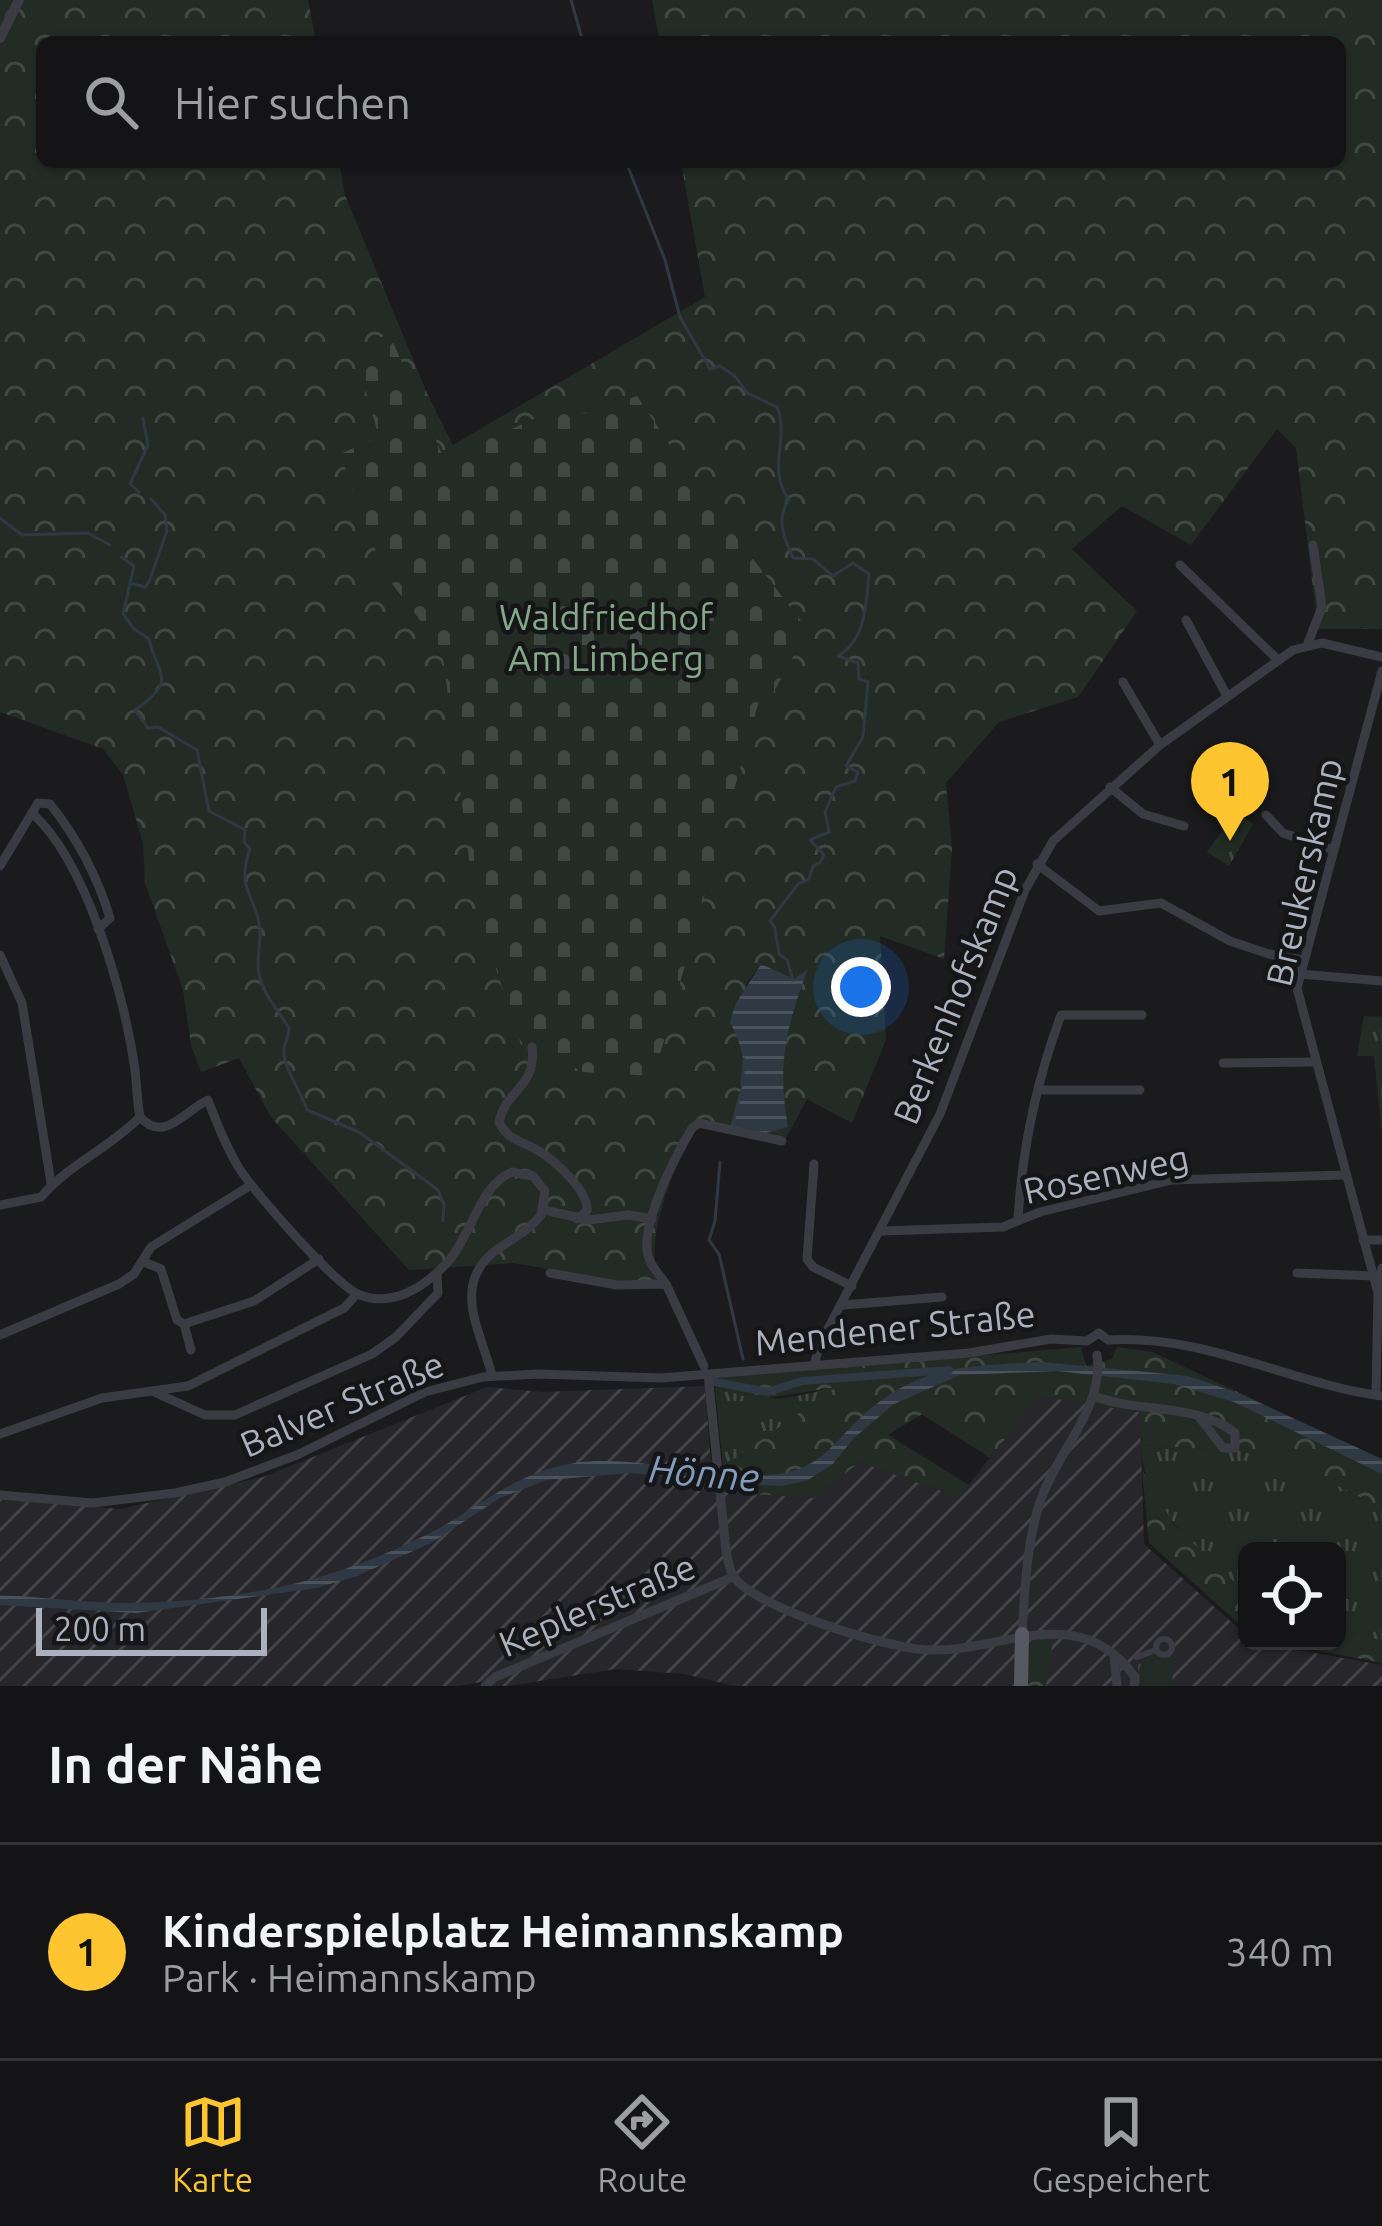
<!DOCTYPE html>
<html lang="de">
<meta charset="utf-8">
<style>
body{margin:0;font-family:Ubuntu,sans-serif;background:#212123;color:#f1f3f6}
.controls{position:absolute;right:36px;bottom:36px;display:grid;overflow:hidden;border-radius:18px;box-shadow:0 3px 9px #0004}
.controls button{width:108px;height:108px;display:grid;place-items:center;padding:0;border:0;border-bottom:3px solid #333335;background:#141416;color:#f1f3f6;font:60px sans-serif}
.scale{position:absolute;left:36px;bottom:30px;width:231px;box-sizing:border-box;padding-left:12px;border:6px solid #acb1be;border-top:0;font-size:33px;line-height:42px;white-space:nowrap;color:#acb1be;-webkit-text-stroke:9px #161619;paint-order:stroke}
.you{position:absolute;left:861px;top:987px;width:42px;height:42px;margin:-30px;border:9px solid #fff;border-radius:50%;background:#1a73e8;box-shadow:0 0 0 18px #1a73e833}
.badge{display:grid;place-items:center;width:78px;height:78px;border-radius:50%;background:#ffc531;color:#111;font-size:39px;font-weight:700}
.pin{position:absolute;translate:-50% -99px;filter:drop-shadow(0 3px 6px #0008)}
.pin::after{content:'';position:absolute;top:63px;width:42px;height:36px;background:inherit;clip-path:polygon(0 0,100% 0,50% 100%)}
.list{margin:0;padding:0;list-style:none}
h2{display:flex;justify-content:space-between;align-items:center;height:156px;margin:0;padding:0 48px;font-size:51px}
h2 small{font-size:39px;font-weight:400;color:#9d9ea1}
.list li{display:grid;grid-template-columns:78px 1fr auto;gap:36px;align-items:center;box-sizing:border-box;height:216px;padding:0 48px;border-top:3px solid #333335}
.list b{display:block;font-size:45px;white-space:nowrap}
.list p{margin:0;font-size:39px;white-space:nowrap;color:#9d9ea1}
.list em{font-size:39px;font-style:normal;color:#9d9ea1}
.icon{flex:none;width:66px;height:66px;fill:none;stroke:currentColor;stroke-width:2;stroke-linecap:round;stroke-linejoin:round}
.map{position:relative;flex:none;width:1382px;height:1686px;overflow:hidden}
.search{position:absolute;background:#141416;box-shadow:0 3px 9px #0004;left:36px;right:36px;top:36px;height:132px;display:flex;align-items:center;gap:30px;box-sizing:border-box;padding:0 42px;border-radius:18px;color:#9d9ea1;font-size:45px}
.sheet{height:372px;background:#141416}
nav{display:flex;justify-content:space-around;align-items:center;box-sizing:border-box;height:168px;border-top:3px solid #333335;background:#141416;font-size:33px;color:#9d9ea1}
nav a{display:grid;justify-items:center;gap:6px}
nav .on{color:#ffc531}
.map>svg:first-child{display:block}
.industrial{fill:url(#industrial-furrows)}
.grass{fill:url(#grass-tufts)}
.forest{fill:url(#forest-crowns);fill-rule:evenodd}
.cemetery{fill:url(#cemetery-stones)}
.water{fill:url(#water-rules)}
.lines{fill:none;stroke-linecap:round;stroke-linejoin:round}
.stream{stroke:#2f3943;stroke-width:3}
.canal{stroke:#2f3943;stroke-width:8}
.pedestrian{stroke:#3b3c43;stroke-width:6}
.minor{stroke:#3b3c43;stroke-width:9}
.tertiary{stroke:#3b3c43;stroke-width:10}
.primary{stroke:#575962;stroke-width:14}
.labels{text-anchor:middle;stroke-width:9;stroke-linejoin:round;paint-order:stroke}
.park-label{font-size:36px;fill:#82aa87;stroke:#161619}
.street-label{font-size:36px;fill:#acb1be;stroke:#161619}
.water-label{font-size:39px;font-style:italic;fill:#819dbb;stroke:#161619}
</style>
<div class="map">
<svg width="1382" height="1686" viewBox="0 0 1382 1686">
<defs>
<pattern id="industrial-furrows" width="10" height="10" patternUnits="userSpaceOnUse" patternTransform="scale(3)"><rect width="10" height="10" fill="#27262b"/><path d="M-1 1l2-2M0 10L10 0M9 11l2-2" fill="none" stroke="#444348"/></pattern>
<pattern id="grass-tufts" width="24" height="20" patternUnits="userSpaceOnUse" patternTransform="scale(3)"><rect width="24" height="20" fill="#222c24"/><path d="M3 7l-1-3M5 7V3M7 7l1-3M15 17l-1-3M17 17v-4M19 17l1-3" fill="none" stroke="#3f4842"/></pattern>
<pattern id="forest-crowns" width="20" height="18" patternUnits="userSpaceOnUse" patternTransform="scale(3)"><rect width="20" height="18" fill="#222c24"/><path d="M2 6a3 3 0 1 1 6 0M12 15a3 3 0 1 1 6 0" fill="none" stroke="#3f4842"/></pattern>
<pattern id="cemetery-stones" width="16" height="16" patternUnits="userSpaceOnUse" patternTransform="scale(3)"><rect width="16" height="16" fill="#222c24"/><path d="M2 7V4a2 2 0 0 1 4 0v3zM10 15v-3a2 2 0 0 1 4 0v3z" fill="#3f4842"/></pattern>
<pattern id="water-rules" width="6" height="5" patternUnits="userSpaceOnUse" patternTransform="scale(3)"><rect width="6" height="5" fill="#2f3943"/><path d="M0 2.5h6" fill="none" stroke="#4a535c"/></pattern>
</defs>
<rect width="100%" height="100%" fill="#1b1b1d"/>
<path class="industrial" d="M705 1386 713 1491 813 1498 860 1462 959 1497 1039 1396 1140 1412 1144 1544 1247 1636V1641L1382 1665V1686H735L684 1674 616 1669 508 1686H483L481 1682 458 1686H0V1499L120 1509 263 1477 487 1387 542 1392Z"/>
<g class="grass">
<path d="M1236 811 1253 824 1229 866 1207 852Z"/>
<path d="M1364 1016 1382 1017V1134L1374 1056H1357Z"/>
<path d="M840 1385 723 1467 715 1387C768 1405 787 1400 840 1385Z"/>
<path d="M1141 1445 1242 1451 1337 1485 1382 1508V1641L1337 1628V1551H1247V1594C1203 1553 1143 1510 1141 1445Z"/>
<path d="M1155 1654 1176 1659 1172 1679 1176 1681 1171 1686H1140L1138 1665Z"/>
</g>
<g class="forest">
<path d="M0 0H308L316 42H42V162H339L345 195 427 393 453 445 705 297 681 162H1340V42H660L652 0H1382V629H1318L1296 448 1277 429 1191 545 1122 506 1072 549 1137 611 1078 697 999 722 946 783 952 850 944 959 880 936 886 1040 852 1123 807 1099 785 1140 697 1120C676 1167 644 1230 658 1281L632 1283 513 1263 409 1270 271 1117 239 1058 201 1072 191 1045 183 990 145 883 143 843 123 775 103 749 0 712ZM760 965 794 979 807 972C785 1030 778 1065 787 1127L733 1126 741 1090 746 984Z"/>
<path d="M1081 1347 1086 1366 1112 1359 1117 1347 1152 1352 1382 1459V1508L1336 1485 1242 1451 1141 1445 1139 1412 1039 1396 990 1458 922 1414 888 1435 969 1485 959 1497 860 1462 813 1498 725 1492 723 1467 836 1387 755 1400 715 1387 719 1378Z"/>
<path d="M1142 1469 1174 1525 1247 1594V1631L1149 1543Z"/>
<path d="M1337 1628 1382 1641V1663L1270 1641H1337Z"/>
<path d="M1036 1639H1053L1046 1686H1027L1029 1644Z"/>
</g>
<path class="cemetery" d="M389 333 444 459 545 414 592 413 637 396 702 493 808 630 771 697 759 701 654 1076 582 1072 540 1046 521 1045 475 905 442 649 384 573 340 454 379 437 355 352Z"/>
<g class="water">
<path d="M761 964 794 979 808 969C786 1028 777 1064 788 1127L765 1133 732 1126C743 1082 752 1064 730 1022L736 1003Z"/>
<path d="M1042 1362 1188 1376 1238 1393 1382 1459V1474L1234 1402 1174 1384 1057 1371 960 1375 894 1404 854 1438 832 1465 806 1481 781 1486 744 1484 630 1473 547 1480 500 1498 431 1543 357 1576 317 1588 136 1613 0 1605V1595C45 1597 92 1604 137 1603 207 1601 286 1591 353 1566 378 1557 404 1546 428 1534 480 1508 512 1473 575 1463 643 1453 734 1487 793 1471 823 1462 836 1441 857 1421 916 1364 966 1366 1042 1362Z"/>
</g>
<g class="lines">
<g class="stream">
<path d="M571 0 583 42"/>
<path d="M626 162 665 260 680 317 710 369 720 366 736 377 747 393 777 407C790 440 766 469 789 499 776 519 783 536 793 558L813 559 833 576 853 563 869 574C866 604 866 640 838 656L858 663 859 679 868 682 863 737 846 766 858 772 855 781 836 787 825 812 829 832 810 840 824 855 820 863 813 866 809 879 798 884 770 921 775 928 779 954 787 960 793 980"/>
<path d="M139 492 130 484 148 445 143 418"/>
<path d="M0 518 22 535 88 533 110 545"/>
<path d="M121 557 134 566 123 614 134 629 149 639C157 675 179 680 135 710L148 728 158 727 197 750 209 811 245 830 244 842 250 849C235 891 257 895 260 930 261 946 255 962 260 978 264 995 280 1013 289 1028 289 1036 285 1042 284 1049 282 1066 302 1093 307 1110L359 1132 438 1190 444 1204 443 1221"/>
<path d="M130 583 145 587 149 582 167 531 165 515 151 499"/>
<path d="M742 1085 744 1059"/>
<path d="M732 1126 740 1095"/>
<path d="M720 1162 715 1221 709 1240 719 1254 743 1359"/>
</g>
<path class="canal" d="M715 1382 768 1392 802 1381 949 1370"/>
<g class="pedestrian">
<circle cx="1164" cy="1647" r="8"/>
<path d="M1137 1657 1156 1650"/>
</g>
<g class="minor">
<path d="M1180 565 1277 659"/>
<path d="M1186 620 1226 694"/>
<path d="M1308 643 1322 607 1313 545"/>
<path d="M1123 682 1160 745"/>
<path d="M1110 787 1143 814 1184 826"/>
<path d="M32 813C87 862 125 997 135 1070 137 1086 137 1102 140 1117"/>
<path d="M1266 815 1283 833 1334 850"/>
<path d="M1037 864 1099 911 1161 903 1230 941 1269 954 1303 960"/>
<path d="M0 866 38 803 50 804C78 839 97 875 110 918L98 929"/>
<path d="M0 955 22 1003 51 1183"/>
<path d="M1300 974 1382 981"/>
<path d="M532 1047C537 1088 505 1090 499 1122 508 1141 523 1141 539 1151 555 1161 589 1191 587 1211L577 1219"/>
<path d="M1223 1063 1314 1062"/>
<path d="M1039 1090H1140"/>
<path d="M140 1117C164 1144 184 1111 208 1100 217 1124 226 1147 239 1168 254 1192 336 1286 360 1295 391 1307 421 1289 443 1267 471 1240 478 1186 512 1172L533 1176 545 1191 541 1215C529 1231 511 1239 495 1251 450 1286 482 1333 492 1376"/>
<path d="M814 1164 807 1259 813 1267 852 1286"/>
<path d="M0 1205 41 1197C69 1164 107 1150 140 1117"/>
<path d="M544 1210 589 1220 628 1215 652 1219"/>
<path d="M1018 1219C1022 1149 1037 1080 1061 1015H1142"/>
<path d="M881 1231 1003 1227 1040 1212 1172 1180 1344 1175"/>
<path d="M1363 1240H1382"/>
<path d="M144 1262 161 1269 177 1320 184 1324 254 1301 319 1259"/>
<path d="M550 1273 617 1285 666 1284 704 1366"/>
<path d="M1297 1273 1374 1276"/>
<path d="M666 1284C659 1274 648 1263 647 1250 644 1217 675 1157 692 1128L699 1123 782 1141"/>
<path d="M1379 1288 1382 1268"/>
<path d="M843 1305 942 1297"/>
<path d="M184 1324 191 1350"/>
<path d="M0 1335 119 1284 134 1274 151 1247 251 1185"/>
<path d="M814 1366 819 1346 940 1114 1025 890 1053 841 1160 745 1293 650 1322 643 1382 657"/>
<path d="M708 1374 726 1551C728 1559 729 1570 734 1577 755 1608 892 1650 930 1650 1002 1652 1079 1599 1135 1677L1134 1686"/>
<path d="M156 1393 205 1415H235L372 1354 396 1337 438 1293 437 1273"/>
<path d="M1376 1395 1378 1293 1297 988 1382 671"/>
<path d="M1094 1396C1137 1413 1198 1403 1235 1433V1448H1223L1200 1418"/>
<path d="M0 1434 102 1398 188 1386 344 1308 357 1294"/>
<path d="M0 1495 93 1503 175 1493 225 1482 297 1455 425 1392 483 1377 538 1374 661 1378 969 1353 1051 1339 1087 1341 1099 1333 1108 1340C1207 1334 1287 1383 1382 1396"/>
<path d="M1022 1634C1025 1590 1026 1545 1040 1502 1056 1453 1105 1407 1097 1355"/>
<path d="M1114 1656 1117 1686"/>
<path d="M485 1686 495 1677 733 1577"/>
</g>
<path class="tertiary" d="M0 38 19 0"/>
<path class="primary" d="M1021 1686 1022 1634"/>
</g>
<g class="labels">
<g class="park-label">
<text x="606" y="630">Waldfriedhof<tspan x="606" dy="41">Am Limberg</tspan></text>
</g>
<g class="street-label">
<text transform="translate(1304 872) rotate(-77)" y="13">Breukerskamp</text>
<text transform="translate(955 995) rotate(-68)" y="13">Berkenhofskamp</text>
<text transform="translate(1106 1174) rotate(-12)" y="13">Rosenweg</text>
<text transform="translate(895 1328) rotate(-6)" y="13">Mendener Straße</text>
<text transform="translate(342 1404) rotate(-23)" y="13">Balver Straße</text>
<text transform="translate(597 1605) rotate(-23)" y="13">Keplerstraße</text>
</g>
<g class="water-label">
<text transform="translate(704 1473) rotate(5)" y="14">Hönne</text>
</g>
</g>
</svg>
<div class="controls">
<button><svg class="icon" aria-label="locate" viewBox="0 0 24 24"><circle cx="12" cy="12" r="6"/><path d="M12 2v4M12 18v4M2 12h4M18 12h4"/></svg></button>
</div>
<div class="scale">200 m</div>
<div class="you"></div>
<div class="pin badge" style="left:1230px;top:841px">1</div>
<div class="search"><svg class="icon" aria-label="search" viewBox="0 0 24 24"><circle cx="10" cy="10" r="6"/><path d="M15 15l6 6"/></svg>Hier suchen</div>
</div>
<section class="sheet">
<h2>In der Nähe<small></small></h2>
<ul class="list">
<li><span class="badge">1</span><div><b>Kinderspielplatz Heimannskamp</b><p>Park · Heimannskamp</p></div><em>340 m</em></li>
</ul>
</section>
<nav>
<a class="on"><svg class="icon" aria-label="map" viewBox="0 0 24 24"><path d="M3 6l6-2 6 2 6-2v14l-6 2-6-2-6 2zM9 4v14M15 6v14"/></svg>Karte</a>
<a><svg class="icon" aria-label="directions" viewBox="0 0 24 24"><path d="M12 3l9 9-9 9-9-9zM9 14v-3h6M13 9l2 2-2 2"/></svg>Route</a>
<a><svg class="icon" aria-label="saved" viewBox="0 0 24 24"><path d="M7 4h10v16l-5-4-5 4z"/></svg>Gespeichert</a>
</nav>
